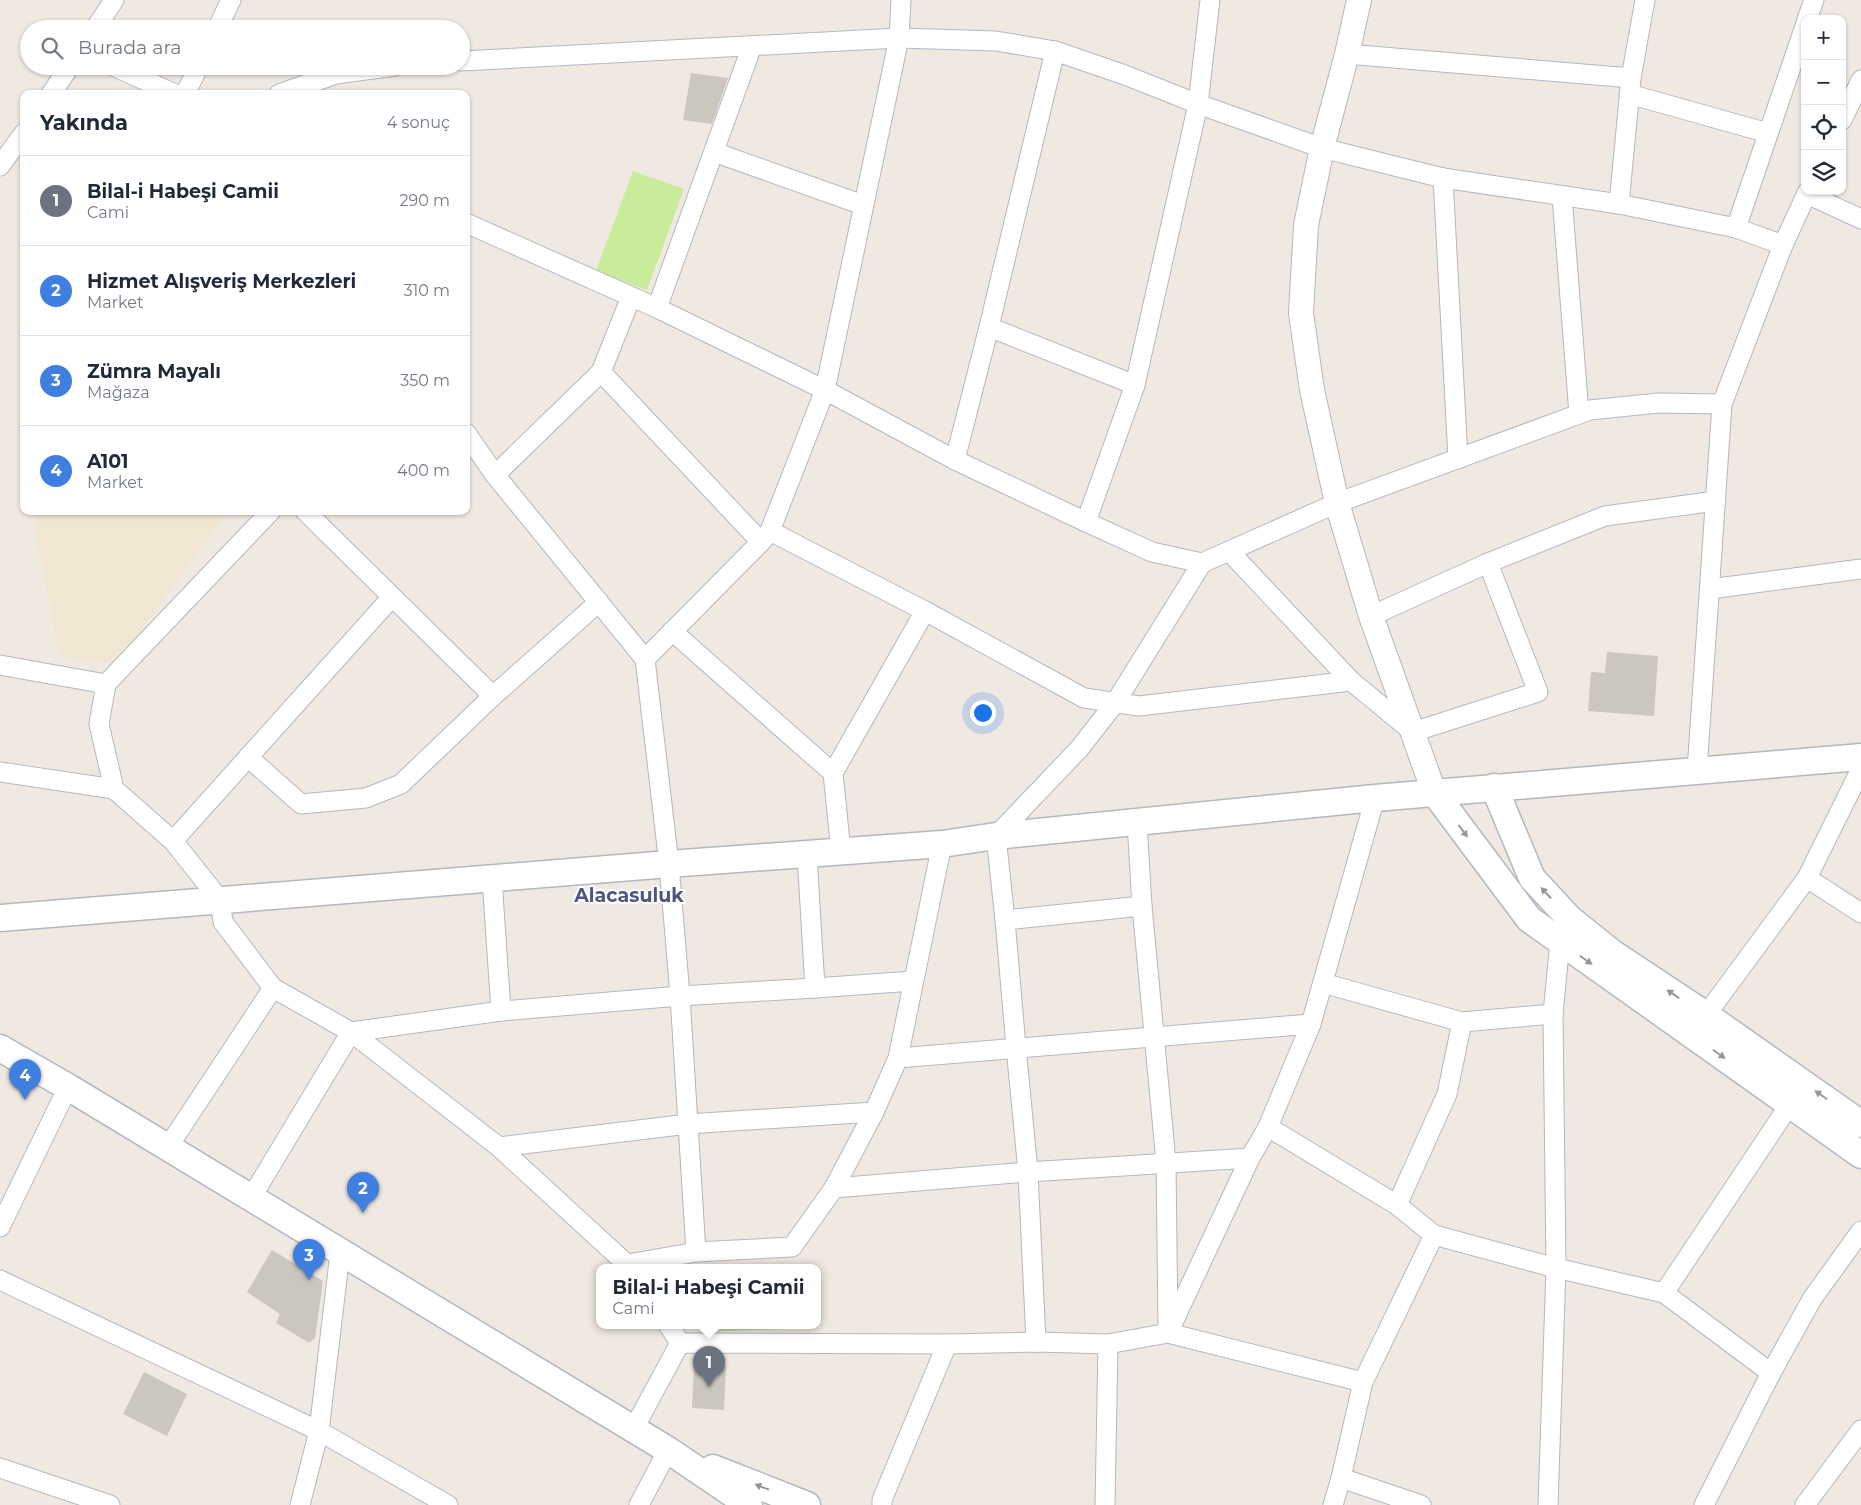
<!DOCTYPE html>
<html lang="tr">
<meta charset="utf-8">
<style>
body{margin:0;font-family:Montserrat,sans-serif;background:#f6f6f7;color:#1f2937}
.controls{position:absolute;right:15px;top:15px;display:grid;overflow:hidden;border-radius:10px;box-shadow:0 1px 4px #0004}
.controls button{width:45px;height:45px;display:grid;place-items:center;padding:0;border:0;border-bottom:1px solid #e0e1e3;background:#fff;color:#1f2937;font:25px sans-serif}
.you{position:absolute;left:982px;top:712px;width:18px;height:18px;margin:-12px;border:4px solid #fff;border-radius:50%;background:#1a73e8;box-shadow:0 0 0 8px #1a73e833}
.badge{display:grid;place-items:center;width:32px;height:32px;border-radius:50%;background:#1a73e8;color:#fff;font-size:16px;font-weight:700}
.pin{position:absolute;translate:-50% -41px;filter:drop-shadow(0 1px 2px #0008)}
.pin::after{content:'';position:absolute;top:26px;width:18px;height:15px;background:inherit;clip-path:polygon(0 0,100% 0,50% 100%)}
.popup{position:absolute;left:596px;top:1264px;width:225px;height:65px;box-sizing:border-box;display:grid;place-content:center;border-radius:10px;background:#fff;filter:drop-shadow(0 1px 4px #0005);font-size:16px;white-space:nowrap;color:#747a83}
.popup b{font-size:19px;color:#1f2937}
.popup::after{content:'';position:absolute;left:50%;top:100%;margin-left:-10px;border:10px solid transparent;border-top-color:#fff}
.list{margin:0;padding:0;list-style:none}
h2{display:flex;justify-content:space-between;align-items:center;height:65px;margin:0;padding:0 20px;font-size:21px}
h2 small{font-size:16px;font-weight:400;color:#747a83}
.list li{display:grid;grid-template-columns:32px 1fr auto;gap:15px;align-items:center;box-sizing:border-box;height:90px;padding:0 20px;border-top:1px solid #e0e1e3}
.list b{display:block;font-size:19px;white-space:nowrap}
.list p{margin:0;font-size:16px;white-space:nowrap;color:#747a83}
.list em{font-size:16px;font-style:normal;color:#747a83}
.icon{flex:none;width:28px;height:28px;fill:none;stroke:currentColor;stroke-width:2;stroke-linecap:round;stroke-linejoin:round}
.map{position:relative;flex:none;width:1861px;height:1505px;overflow:hidden}
.search{position:absolute;background:#fff;box-shadow:0 1px 4px #0004;left:20px;top:20px;width:450px;height:55px;display:flex;align-items:center;gap:12px;box-sizing:border-box;padding:0 18px;border-radius:28px;color:#747a83;font-size:19px}
.panel{position:absolute;background:#fff;box-shadow:0 1px 4px #0004;left:20px;top:90px;width:450px;height:425px;border-radius:10px}
.map>svg:first-child{display:block}
.education{fill:#f0e6d1}
.green{fill:#b6e59e}
.pitch{fill:#c9ec9a}
.building{fill:#cbc7bf}
.lines{fill:none;stroke-linecap:round;stroke-linejoin:round}
.minor-casing{stroke:#b4b7c1;stroke-width:21}
.tertiary-casing{stroke:#b4b7c1;stroke-width:26}
.secondary-casing{stroke:#b4b7c1;stroke-width:29}
.minor{stroke:#fff;stroke-width:19}
.tertiary{stroke:#fff;stroke-width:24}
.secondary{stroke:#fff;stroke-width:26}
.oneway{fill:#969696}
.labels{text-anchor:middle;stroke-width:4;stroke-linejoin:round;paint-order:stroke}
.district-label{font-size:19px;font-weight:bold;fill:#4d5680;stroke:#fff}
</style>
<div class="map">
<svg width="1861" height="1505" viewBox="0 0 1861 1505">
<rect width="100%" height="100%" fill="#efe9e1"/>
<path class="education" d="M37 511H228L117 663 60 657 34 524Z"/>
<g class="green">
<path d="M800 1265V1268H742Z"/>
<path d="M696 1326H806V1328L701 1332Z"/>
</g>
<path class="pitch" d="M633 171 684 189 647 290 596 271Z"/>
<g class="building">
<path d="M691 73 728 78 712 124 683 120Z"/>
<path d="M1607 652 1658 656 1654 716 1588 711 1591 672 1605 673Z"/>
<path d="M272 1250 323 1281 315 1338 309 1343 276 1323 280 1314 247 1292Z"/>
<path d="M694 1364 726 1366 724 1410 692 1408Z"/>
<path d="M144 1372 187 1394 167 1436 123 1414Z"/>
</g>
<g class="lines">
<g class="minor-casing">
<g id="minor">
<path d="M1807 19 1814 0"/>
<path d="M95 29 114 0"/>
<path d="M217 29 231 0"/>
<path d="M1347 54 1631 78"/>
<path d="M461 61 899 38 996 41 1055 51 1125 75 1198 104 1322 148 1443 178 1619 204 1736 228 1783 245"/>
<path d="M113 66 175 94"/>
<path d="M51 94 70 66"/>
<path d="M185 94 199 66"/>
<path d="M279 94 336 74 395 66"/>
<path d="M1629 94 1768 133"/>
<path d="M1842 120 1861 80"/>
<path d="M714 152 863 205"/>
<path d="M0 166 24 133"/>
<path d="M1443 178 1458 459"/>
<path d="M1807 194 1861 219"/>
<path d="M1562 196 1579 414"/>
<path d="M1619 204 1631 78 1645 0"/>
<path d="M466 223 657 308 825 390 955 460 1086 522 1152 552 1202 563 1337 503 1590 410 1658 403 1722 404"/>
<path d="M1736 228 1805 26"/>
<path d="M657 308 752 46"/>
<path d="M989 327 1135 385"/>
<path d="M601 372 761 542"/>
<path d="M466 433 495 475 645 659 669 864 680 996 696 1252"/>
<path d="M955 460 989 327 1055 51"/>
<path d="M495 475 601 372 631 297"/>
<path d="M305 511 493 696"/>
<path d="M1086 522 1135 385 1198 104 1210 0"/>
<path d="M770 531 925 611 1084 698 1139 706 1351 681"/>
<path d="M1230 552 1351 681 1413 732 1538 692 1488 563"/>
<path d="M1710 589 1861 569"/>
<path d="M1371 616 1488 563 1605 516 1716 501"/>
<path d="M672 631 833 773 841 852"/>
<path d="M645 659 761 542 770 531 825 390 899 38 901 0"/>
<path d="M0 665 106 684 271 511"/>
<path d="M106 684 99 724 114 789 173 841 220 900 223 922 273 988 351 1032 499 1147 631 1268"/>
<path d="M248 757 301 804 366 798 401 784 493 696 599 602"/>
<path d="M1697 771 1722 404 1783 245 1808 191"/>
<path d="M0 772 114 789"/>
<path d="M833 773 925 611"/>
<path d="M1137 822 1142 906 1166 1162 1168 1327"/>
<path d="M173 841 392 597"/>
<path d="M807 855 815 988 913 981"/>
<path d="M1807 878 1861 913"/>
<path d="M492 879 501 1011"/>
<path d="M1005 920 1142 906"/>
<path d="M1323 983 1462 1022 1553 1014"/>
<path d="M1706 1015 1807 878 1861 769"/>
<path d="M898 1058 1311 1024"/>
<path d="M1268 1127 1397 1205 1434 1235 1556 1268 1664 1293"/>
<path d="M168 1147 273 988"/>
<path d="M499 1147 688 1124 874 1112"/>
<path d="M834 1188 1028 1172 1250 1158"/>
<path d="M251 1198 351 1032 501 1011 680 996 815 988"/>
<path d="M1397 1205 1447 1094 1462 1022"/>
<path d="M0 1227 68 1087"/>
<path d="M628 1264 696 1252 792 1247 834 1188 874 1112 898 1058 942 844"/>
<path d="M0 1280 319 1431 448 1505"/>
<path d="M669 1326 680 1343"/>
<path d="M1168 1333 1250 1158 1268 1127 1311 1024 1375 798"/>
<path d="M1036 1342 1028 1172 1016 1047 1005 920 996 836 1079 749 1115 703 1202 563"/>
<path d="M1771 1373 1664 1293 1790 1104"/>
<path d="M633 1430 680 1343 947 1344 1036 1342 1108 1344 1168 1333 1363 1382"/>
<path d="M0 1468 110 1505"/>
<path d="M1341 1478 1421 1505"/>
<path d="M300 1505 319 1431 340 1253"/>
<path d="M639 1505 668 1450"/>
<path d="M882 1505V1500L947 1344"/>
<path d="M1105 1505 1108 1344"/>
<path d="M1333 1505 1341 1478 1363 1382 1434 1235"/>
<path d="M1548 1505 1556 1268 1553 1014 1560 941 1564 933"/>
<path d="M1704 1505 1771 1373 1812 1299 1861 1231"/>
<path d="M1805 1505 1861 1430"/>
</g>
</g>
<g class="tertiary-casing">
<path id="tertiary" d="M1359 0 1347 54 1322 148 1306 225 1301 313 1312 390 1337 503 1371 616 1434 792"/>
</g>
<g class="secondary-casing">
<g id="secondary">
<path d="M1494 787 1532 878 1570 919 1611 952 1706 1015 1861 1124"/>
<path d="M1434 792 1529 919 1861 1155"/>
<path d="M0 918 669 864 942 844 996 836 1375 798 1861 757"/>
<path d="M0 1048 68 1087 668 1450 749 1505"/>
<path d="M713 1468 807 1505"/>
</g>
</g>
<use href="#minor" class="minor"/>
<use href="#tertiary" class="tertiary"/>
<use href="#secondary" class="secondary"/>
</g>
<defs><path id="oneway-solid" d="M-6-.8H1V-3.2L6.5 0L1 3.2V.8H-6Z" transform="scale(1.25)"/></defs>
<g class="oneway">
<use href="#oneway-solid" transform="translate(1463 831) rotate(53)"/>
<use href="#oneway-solid" transform="translate(1546 893) rotate(-133)"/>
<use href="#oneway-solid" transform="translate(1586 960) rotate(35)"/>
<use href="#oneway-solid" transform="translate(1673 994) rotate(-146)"/>
<use href="#oneway-solid" transform="translate(1719 1054) rotate(35)"/>
<use href="#oneway-solid" transform="translate(1821 1095) rotate(-145)"/>
<use href="#oneway-solid" transform="translate(762 1487) rotate(-159)"/>
</g>
<g class="labels">
<g class="district-label">
<text x="629" y="902">Alacasuluk</text>
</g>
</g>
</svg>
<div class="controls">
<button>+</button>
<button>−</button>
<button><svg class="icon" aria-label="locate" viewBox="0 0 24 24"><circle cx="12" cy="12" r="6"/><path d="M12 2v4M12 18v4M2 12h4M18 12h4"/></svg></button>
<button><svg class="icon" aria-label="layers" viewBox="0 0 24 24"><path d="M12 4l9 5-9 5-9-5zM3 14l9 5 9-5"/></svg></button>
</div>
<div class="you"></div>
<div class="pin badge" style="left:709px;top:1387px;background:#6b7280">1</div>
<div class="popup"><b>Bilal-i Habeşi Camii</b>Cami</div>
<div class="pin badge" style="left:363px;top:1213px;background:#3f7fe0">2</div>
<div class="pin badge" style="left:309px;top:1280px;background:#3f7fe0">3</div>
<div class="pin badge" style="left:25px;top:1100px;background:#3f7fe0">4</div>
<div class="search"><svg class="icon" aria-label="search" viewBox="0 0 24 24"><circle cx="10" cy="10" r="6"/><path d="M15 15l6 6"/></svg>Burada ara</div>
<section class="panel">
<h2>Yakında<small>4 sonuç</small></h2>
<ul class="list">
<li><span class="badge" style="background:#6b7280">1</span><div><b>Bilal-i Habeşi Camii</b><p>Cami</p></div><em>290 m</em></li>
<li><span class="badge" style="background:#3f7fe0">2</span><div><b>Hizmet Alışveriş Merkezleri</b><p>Market</p></div><em>310 m</em></li>
<li><span class="badge" style="background:#3f7fe0">3</span><div><b>Zümra Mayalı</b><p>Mağaza</p></div><em>350 m</em></li>
<li><span class="badge" style="background:#3f7fe0">4</span><div><b>A101</b><p>Market</p></div><em>400 m</em></li>
</ul>
</section>
</div>
